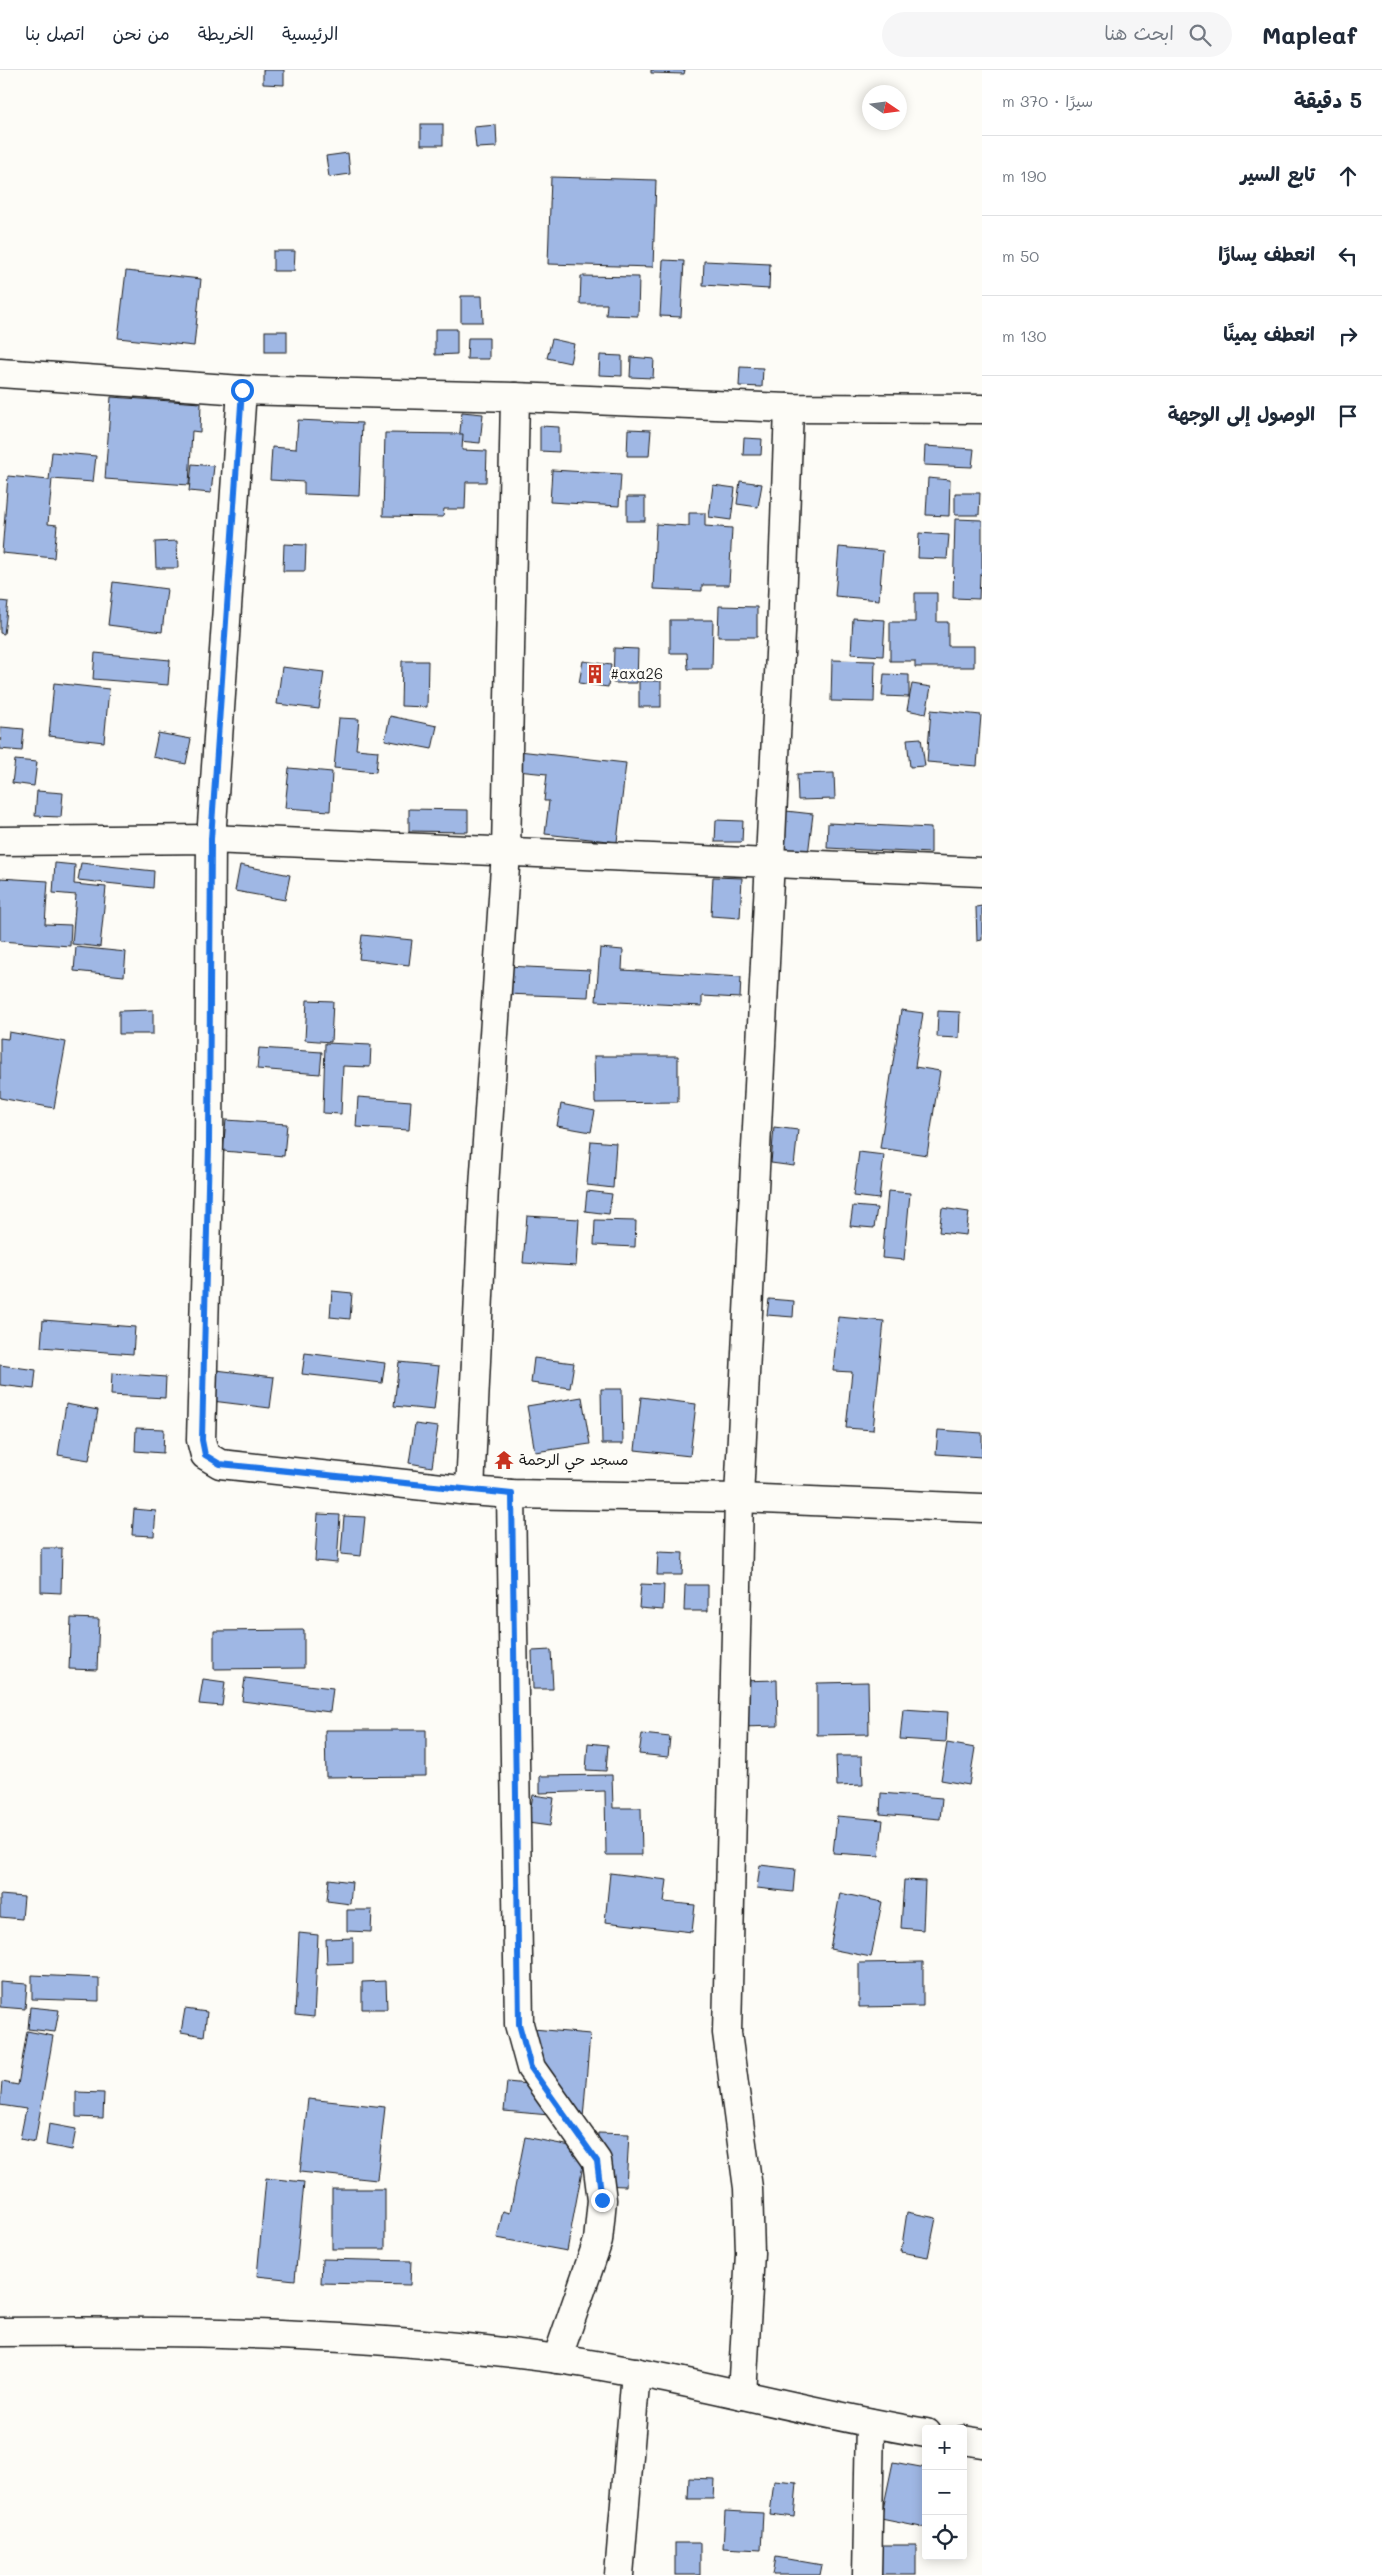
<!DOCTYPE html>
<html lang="ar">
<meta charset="utf-8">
<style>
body{margin:0;font-family:Mali,"Playpen Sans Arabic",sans-serif;background:#f6f6f7;color:#1f2937;direction:rtl}
.controls{position:absolute;right:15px;bottom:15px;display:grid;overflow:hidden;border-radius:5px;box-shadow:0 2px 12px #0003}
.controls button{width:45px;height:45px;display:grid;place-items:center;padding:0;border:0;border-bottom:1px solid #e0e1e3;background:#fff;color:#1f2937;font:25px sans-serif}
.compass{position:absolute;left:862px;top:15px;width:45px;height:45px;border-radius:50%;background:#fff;box-shadow:0 2px 12px #0003;rotate:103deg}
.stop{position:absolute;width:15px;height:15px;margin:-11px;border:4px solid #1a73e8;border-radius:50%;background:#fff}
.stop.end{background:#1a73e8;border-color:#fff;box-shadow:0 1px 5px #0008}
.list{margin:0;padding:0;list-style:none}
h2{display:flex;justify-content:space-between;align-items:center;height:65px;margin:0;padding:0 20px;font-size:21px}
h2 small{font-size:16px;font-weight:400;color:#747a83}
.list li{display:grid;grid-template-columns:32px 1fr auto;gap:15px;align-items:center;box-sizing:border-box;height:80px;padding:0 20px;border-top:1px solid #e0e1e3}
.list b{display:block;font-size:19px;white-space:nowrap}
.list em{font-size:16px;font-style:normal;color:#747a83}
.icon{flex:none;width:28px;height:28px;fill:none;stroke:currentColor;stroke-width:2;stroke-linecap:round;stroke-linejoin:round}
.map{position:relative;flex:none;width:982px;height:2505px;overflow:hidden;direction:ltr}
header{display:flex;align-items:center;gap:30px;box-sizing:border-box;height:70px;padding:0 25px;background:#fff;border-bottom:1px solid #e0e1e3}
header strong{font-size:24px}
nav{display:flex;gap:28px;margin-inline-start:auto;font-size:18px}
.search{width:350px;height:45px;background:#f6f6f7;display:flex;align-items:center;gap:12px;box-sizing:border-box;padding:0 18px;border-radius:28px;color:#747a83;font-size:19px}
main{display:flex}
aside{flex:1;background:#fff}
.map>svg:first-child{display:block}
.building{fill:#9fb7e4;stroke:#1c1c1c}
.lines{fill:none;stroke-linecap:round;stroke-linejoin:round}
.street-casing{stroke:#1c1c1c;stroke-width:31}
.street{stroke:#fdfcf7;stroke-width:28}
.route{stroke:#1a73e8;stroke-width:6}
.labels{text-anchor:middle;stroke-width:4.5;stroke-linejoin:round;paint-order:stroke}
.poi-label{font-size:15px;fill:#1c1c1c;stroke:#fdfcf7;text-anchor:start}
</style>
<header>
<strong>Mapleaf</strong>
<div class="search"><svg class="icon" aria-label="search" viewBox="0 0 24 24"><circle cx="10" cy="10" r="6"/><path d="M15 15l6 6"/></svg>ابحث هنا</div>
<nav><a>الرئيسية</a><a>الخريطة</a><a>من نحن</a><a>اتصل بنا</a></nav>
</header>
<main>
<aside>
<h2>5 دقيقة<small>سيرًا · 370 m</small></h2>
<ul class="list">
<li><svg class="icon" aria-label="ahead" viewBox="0 0 24 24"><path d="M12 20V5M6 11l6-6 6 6"/></svg><div><b>تابع السير</b></div><em>190 m</em></li>
<li><svg class="icon" aria-label="left" viewBox="0 0 24 24"><path d="M17 20v-9H6M10 6l-5 5 5 5"/></svg><div><b>انعطف يسارًا</b></div><em>50 m</em></li>
<li><svg class="icon" aria-label="right" viewBox="0 0 24 24"><path d="M7 20v-9h11M14 6l5 5-5 5"/></svg><div><b>انعطف يمينًا</b></div><em>130 m</em></li>
<li><svg class="icon" aria-label="arrive" viewBox="0 0 24 24"><path d="M6 21V4h12l-3 4 3 4H6"/></svg><div><b>الوصول إلى الوجهة</b></div></li>
</ul>
</aside>
<div class="map">
<svg width="982" height="2505" viewBox="0 0 982 2505">
<rect width="100%" height="100%" fill="#fdfcf7"/>
<filter id="ink" filterUnits="userSpaceOnUse"><feTurbulence type="fractalNoise" baseFrequency=".02" numOctaves="2"/><feDisplacementMap in="SourceGraphic" scale="10" xChannelSelector="R" yChannelSelector="G"/><feConvolveMatrix kernelMatrix="1 2 1 2 8 2 1 2 1" color-interpolation-filters="sRGB"/></filter>
<g filter="url(#ink)">
<g class="building">
<path d="M263 0H284V15L263 14Z"/>
<path d="M651 0H685L684 4 651 3Z"/>
<rect x="421" y="54" width="22" height="21"/>
<path d="M496 55 497 77 476 78 474 57Z"/>
<path d="M348 83 350 104 329 107 326 86Z"/>
<path d="M551 107 656 110 653 197 548 194Z"/>
<path d="M273 181H295L294 201H273Z"/>
<path d="M663 190 684 191 681 247 660 246Z"/>
<path d="M704 191 770 194 769 219 703 215Z"/>
<path d="M126 201 201 209 194 276 118 268Z"/>
<path d="M581 206 639 207 638 246 606 245 607 234H580Z"/>
<path d="M461 226H482L483 252H461Z"/>
<path d="M435 259H457V284L435 285Z"/>
<rect x="265" y="261" width="22" height="21"/>
<path d="M468 268H489V289H467Z"/>
<path d="M552 269 574 274 570 293 547 288Z"/>
<path d="M600 285 622 286V306L599 305Z"/>
<path d="M631 287 654 289 653 308 630 307Z"/>
<path d="M740 297 763 298 762 317 739 316Z"/>
<path d="M111 327 201 333 200 362 192 361 189 415 105 409Z"/>
<path d="M462 342 483 344 480 373 459 371Z"/>
<path d="M298 350 362 353 359 426 304 424V412L270 410 272 377 296 379Z"/>
<path d="M540 356 559 357V382L540 381Z"/>
<path d="M628 359 651 360 649 386H627Z"/>
<path d="M385 363 463 364 462 380 487 381 486 412H466L465 439H444L443 447 383 446Z"/>
<path d="M744 368 762 369 761 385H743Z"/>
<path d="M925 376 974 379 972 397 924 395Z"/>
<path d="M52 382 96 386 93 412 52 409 48 454 57 455 54 488 2 483 8 406 49 410Z"/>
<path d="M192 394 214 396 211 423 189 421Z"/>
<path d="M552 400 621 404 619 436 550 432Z"/>
<path d="M928 408 950 410 949 446 926 445Z"/>
<path d="M740 411 762 414 758 437 737 434Z"/>
<path d="M713 415 735 418 731 450 709 447Z"/>
<path d="M955 423H980L979 445H955Z"/>
<rect x="627" y="427" width="18" height="24"/>
<path d="M689 443H705V456L732 458 729 515H702V521L653 519 656 454 689 456Z"/>
<path d="M955 449 982 450V505L980 504 979 529 953 528Z"/>
<path d="M919 463 949 465 947 489 918 488Z"/>
<path d="M177 471 178 498H156L155 472Z"/>
<path d="M284 474 306 475 305 501H283Z"/>
<path d="M839 477 883 481 879 530 835 526Z"/>
<path d="M113 512 167 519 162 562 108 555Z"/>
<path d="M915 523H937V552H948V576H974V597H915V591H890V552H915Z"/>
<path d="M0 531 8 532 4 564 0 563Z"/>
<path d="M719 536 757 537V567H718Z"/>
<path d="M853 548 885 550 883 586 851 584Z"/>
<path d="M670 550H713L712 599H688L687 583H670Z"/>
<path d="M614 578 638 579 637 613H613Z"/>
<path d="M95 583 170 590 168 615 93 609Z"/>
<path d="M832 590 875 591 874 632 831 631Z"/>
<path d="M402 591H428L427 637 401 636Z"/>
<path d="M583 591 611 595 608 617 579 613Z"/>
<path d="M282 597 324 602 319 639 277 634Z"/>
<path d="M884 604 909 605V627L882 626Z"/>
<rect x="639" y="611" width="22" height="26"/>
<path d="M54 613 109 619 104 672 49 666Z"/>
<path d="M912 614 931 617 926 644 907 640Z"/>
<path d="M931 640 981 645 977 696 927 692Z"/>
<path d="M390 646 437 656 432 679 385 670Z"/>
<path d="M339 648 359 649 356 679 378 681 376 702 334 698Z"/>
<path d="M1 657 24 659 22 681 0 679Z"/>
<path d="M158 663 191 669 186 694 153 687Z"/>
<path d="M921 668 925 696 910 697 907 669Z"/>
<path d="M519 681 626 693 617 772 545 764 549 731H544L547 704 517 701Z"/>
<path d="M15 690 37 692 34 716 12 713Z"/>
<path d="M289 698 332 702 330 741 285 738Z"/>
<path d="M834 703 835 729 798 730 797 704Z"/>
<path d="M37 721 63 723 61 747 35 746Z"/>
<path d="M409 739 468 740V762L409 761Z"/>
<path d="M786 741 813 744 807 793 780 790Z"/>
<path d="M716 750 743 751 742 772H715Z"/>
<path d="M828 753 931 758V783L827 778Z"/>
<path d="M55 793 75 795 74 814 106 817 100 877 72 874 76 825 53 823Z"/>
<path d="M81 793 154 801 153 818 78 810Z"/>
<path d="M240 795 290 805 285 830 235 821Z"/>
<path d="M713 807 742 808 740 848 711 846Z"/>
<path d="M0 808 48 811 45 854 71 855 70 876 0 871Z"/>
<path d="M982 836V870L977 871 976 837Z"/>
<path d="M362 865 412 870 409 895 359 889Z"/>
<path d="M76 877 126 882 124 906 74 901Z"/>
<path d="M600 878 623 880 622 900 741 907 740 928 702 926V936L596 931Z"/>
<path d="M506 896 590 900 588 927 505 924Z"/>
<path d="M307 930 333 931 331 972 305 970Z"/>
<path d="M153 940V964H119V941Z"/>
<path d="M901 940 923 943 915 997 940 1001 927 1085 880 1078Z"/>
<path d="M938 941 960 942 959 968 937 967Z"/>
<path d="M9 962 66 972 54 1038 0 1028V968L8 969Z"/>
<path d="M325 973 371 975 370 997 343 996 341 1044 323 1043Z"/>
<path d="M259 978 322 982 320 1004 257 999Z"/>
<path d="M594 986H678V1032L595 1033Z"/>
<path d="M358 1027 411 1031 409 1060 356 1057Z"/>
<path d="M561 1034 595 1041 591 1062 557 1056Z"/>
<path d="M226 1050 287 1054 284 1086 223 1081Z"/>
<path d="M774 1057 798 1060 794 1096 771 1093Z"/>
<path d="M591 1071 616 1073 613 1118 587 1115Z"/>
<path d="M859 1082 884 1085 879 1129 853 1126Z"/>
<path d="M587 1121 612 1124 609 1144 585 1141Z"/>
<path d="M888 1121 910 1123 904 1190 882 1188Z"/>
<path d="M853 1136 877 1138 874 1158 850 1156Z"/>
<path d="M942 1138 969 1142 966 1165 939 1162Z"/>
<path d="M527 1146 579 1149 576 1196 523 1193Z"/>
<path d="M595 1150 636 1151 635 1177 594 1175Z"/>
<path d="M332 1221 352 1223 350 1249 330 1247Z"/>
<path d="M769 1229 794 1231 793 1247 767 1245Z"/>
<path d="M838 1247 884 1251 873 1360 846 1358 852 1302 833 1301Z"/>
<path d="M43 1250 135 1257 133 1284 41 1277Z"/>
<path d="M305 1283 385 1293 382 1313 302 1304Z"/>
<path d="M534 1288 574 1293 570 1318 531 1313Z"/>
<path d="M399 1292 439 1296 434 1340 394 1336Z"/>
<path d="M0 1295 36 1300 34 1319 0 1315Z"/>
<path d="M216 1300 274 1307 270 1338 212 1331Z"/>
<path d="M112 1303 166 1307 165 1328 111 1325Z"/>
<path d="M601 1319H622L623 1374H602Z"/>
<path d="M582 1327 590 1374 535 1382 527 1336Z"/>
<path d="M641 1327 696 1334 690 1386 635 1380Z"/>
<path d="M66 1334 98 1340 89 1390 58 1385Z"/>
<path d="M415 1354 438 1357 432 1397 409 1393Z"/>
<path d="M136 1358 164 1359 163 1383 135 1381Z"/>
<path d="M938 1360 982 1363V1387L936 1384Z"/>
<path d="M134 1439 156 1441 154 1466 132 1465Z"/>
<path d="M318 1444 340 1445 337 1493 315 1491Z"/>
<path d="M344 1446 365 1447 361 1486 341 1484Z"/>
<path d="M41 1478H62L61 1523 41 1522Z"/>
<path d="M658 1482 683 1483 682 1505H657Z"/>
<path d="M641 1514 664 1515 663 1540 639 1538Z"/>
<path d="M685 1515H708V1541H684Z"/>
<path d="M71 1548 99 1549 97 1600 69 1599Z"/>
<path d="M304 1560V1598L214 1599V1561Z"/>
<path d="M551 1580 553 1619H533L532 1581Z"/>
<path d="M245 1608 333 1618 330 1642 242 1631Z"/>
<path d="M203 1609 225 1612 222 1636 199 1634Z"/>
<path d="M777 1610 778 1656 741 1657 740 1611Z"/>
<path d="M868 1612 869 1664 817 1665V1613Z"/>
<path d="M903 1639 948 1642 946 1672 900 1669Z"/>
<path d="M325 1660H426V1706L326 1707Z"/>
<path d="M642 1664 670 1667 668 1687 639 1684Z"/>
<path d="M588 1673 608 1675 606 1701 586 1700Z"/>
<path d="M947 1673 975 1678 969 1715 941 1710Z"/>
<path d="M836 1686H862L863 1715 837 1716Z"/>
<path d="M612 1705 613 1738H641L642 1785H606L605 1721 540 1723V1706Z"/>
<path d="M881 1723 942 1728 940 1749 880 1744Z"/>
<path d="M533 1725 554 1728 550 1756 528 1753Z"/>
<path d="M837 1746 883 1750 879 1786 833 1783Z"/>
<path d="M760 1795 795 1799 793 1822 757 1818Z"/>
<path d="M610 1803 667 1810 664 1832 695 1835 692 1862 605 1852Z"/>
<path d="M329 1809 352 1812 350 1834 327 1831Z"/>
<path d="M904 1810 925 1811 923 1860 901 1858Z"/>
<path d="M840 1823 882 1832 871 1887 830 1879Z"/>
<path d="M0 1825 24 1827 22 1849 0 1847Z"/>
<path d="M347 1840H372L371 1862 347 1861Z"/>
<path d="M299 1863 318 1865 314 1947 295 1945Z"/>
<path d="M353 1868V1893L327 1894 326 1869Z"/>
<path d="M923 1892V1936L859 1937V1893Z"/>
<path d="M32 1905 99 1908V1931L32 1929Z"/>
<path d="M386 1911 387 1939H362V1912Z"/>
<path d="M0 1912 27 1914 25 1939 0 1937Z"/>
<path d="M30 1937 59 1940 55 1962 28 1959Z"/>
<path d="M185 1939 207 1942 204 1966 181 1962Z"/>
<path d="M533 1959 590 1964 583 2048 504 2041 507 2012 528 2014Z"/>
<path d="M27 1961 53 1966 35 2072 20 2069 26 2039 0 2035 2 2012 18 2015Z"/>
<path d="M76 2022 104 2023 103 2048 76 2047Z"/>
<path d="M308 2029 385 2037 377 2110 300 2102Z"/>
<path d="M49 2054 76 2059 72 2080 46 2075Z"/>
<path d="M598 2063 629 2064 626 2116 596 2115Z"/>
<path d="M525 2067 586 2079 567 2181 497 2168 503 2141 510 2143Z"/>
<path d="M266 2108 304 2112 295 2210 257 2206Z"/>
<rect x="332" y="2119" width="53" height="60"/>
<path d="M907 2142 936 2148 928 2187 901 2182Z"/>
<path d="M322 2189 411 2191 410 2215 321 2213Z"/>
<path d="M893 2392 926 2398V2458L881 2449Z"/>
<path d="M689 2408 714 2409 713 2429H688Z"/>
<path d="M774 2411 797 2413 794 2447 770 2444Z"/>
<path d="M725 2441 763 2443 761 2480 723 2478Z"/>
<rect x="675" y="2473" width="25" height="32"/>
<rect x="880" y="2475" width="36" height="30"/>
<path d="M776 2487 822 2495 820 2505H773Z"/>
</g>
<g class="lines">
<g class="street-casing">
<g id="street">
<path d="M0 303 242 320 515 327 789 338 982 339"/>
<path d="M242 320 211 769 209 1075 201 1370 205 1385 220 1394 470 1421 511 1424 739 1428 982 1438"/>
<path d="M0 771 211 769 982 802"/>
<path d="M470 1421 484 1117 506 782 515 327"/>
<path d="M511 1424 519 1954 531 1998 597 2091 602 2130 598 2171 557 2289"/>
<path d="M0 2262C186 2260 373 2263 558 2289 682 2307 802 2342 926 2363"/>
<path d="M742 2325 750 2183 748 2118 727 1963 739 1428 781 563 789 338"/>
<path d="M963 2370 982 2373"/>
<path d="M619 2505 636 2302"/>
<path d="M867 2505 870 2353"/>
</g>
</g>
<use href="#street" class="street"/>
</g>
</g>
<g class="lines" filter="url(#ink)">
<path class="route" d="M242 320 211 769 209 1075 202 1370 205 1385 220 1394 512 1424 519 1954 531 1998 597 2091 602 2130"/>
</g>
<defs>
<g id="building-bare" transform="scale(1.5)"><path d="M-4-6H4V6H1V3H-1V6H-4ZM-2.5-4.3h1.7v1.8h-1.7ZM.8-4.3h1.7v1.8H.8ZM-2.5-1h1.7V.8h-1.7ZM.8-1h1.7V.8H.8Z" fill="#c8321e" stroke="#fdfcf7" stroke-width="2.5" paint-order="stroke"/></g>
<g id="temple-bare" transform="scale(1.5)"><path d="M0-6L5-2H3V0L6.5 2.5H4V6H1.5V3h-3V6H-4V2.5H-6.5L-3 0V-2H-5Z" fill="#c8321e" stroke="#fdfcf7" stroke-width="2.5" paint-order="stroke"/></g>
</defs>
<g fill-rule="evenodd">
<use href="#building-bare" x="595" y="604"/>
<use href="#temple-bare" x="504" y="1390"/>
</g>
<g class="labels">
<g class="poi-label">
<text x="610" y="609">#axa26</text>
<text x="519" y="1395">مسجد حي الرحمة</text>
</g>
</g>
</svg>
<div class="controls">
<button>+</button>
<button>−</button>
<button><svg class="icon" aria-label="locate" viewBox="0 0 24 24"><circle cx="12" cy="12" r="6"/><path d="M12 2v4M12 18v4M2 12h4M18 12h4"/></svg></button>
</div>
<svg class="compass" viewBox="-18 -18 36 36"><path d="M0-13l5 13h-10z" fill="#e53935"/><path d="M0 13l5-13h-10z" fill="#747a83"/></svg>
<div class="stop" style="left:242px;top:320px"></div>
<div class="stop end" style="left:602px;top:2130px"></div>
</div>
</main>
